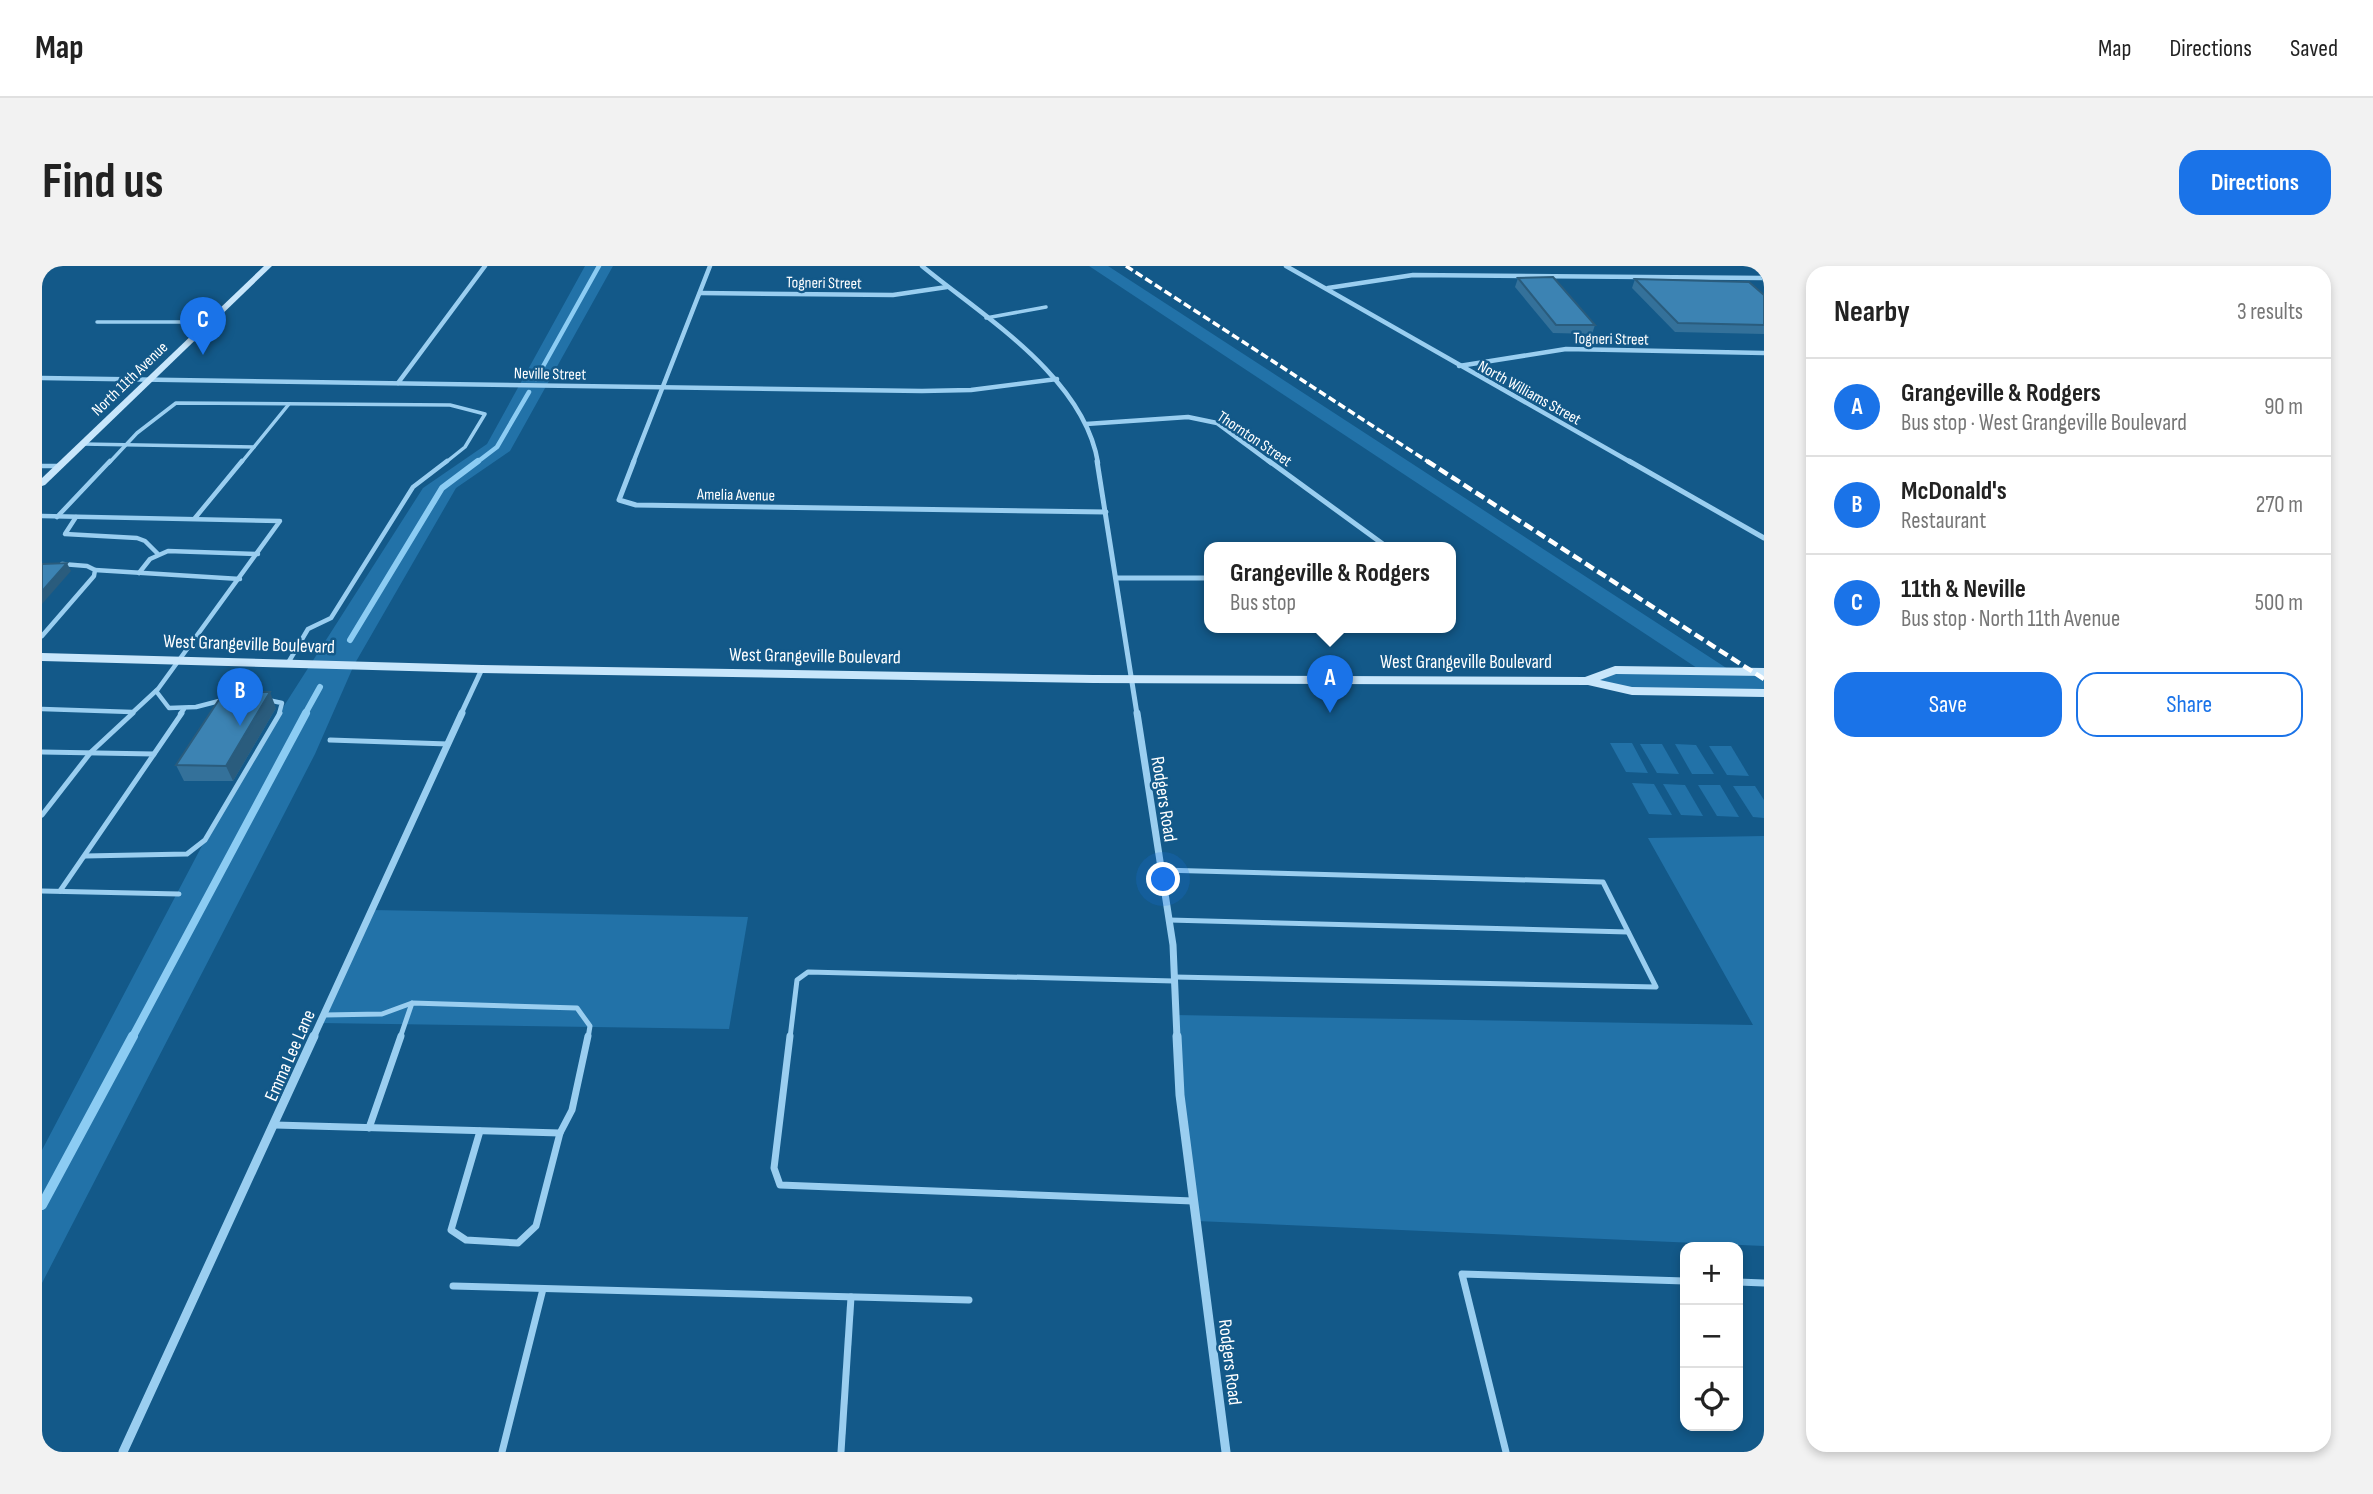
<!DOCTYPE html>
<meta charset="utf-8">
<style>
body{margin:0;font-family:"Sofia Sans Condensed",sans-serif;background:#f2f2f2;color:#222}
.controls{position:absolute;right:21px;bottom:21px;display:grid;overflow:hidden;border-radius:14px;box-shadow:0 4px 10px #0003}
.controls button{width:63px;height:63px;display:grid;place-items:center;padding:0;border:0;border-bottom:2px solid #e0e0e0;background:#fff;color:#222;font:35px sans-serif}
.you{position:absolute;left:1122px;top:614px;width:24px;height:24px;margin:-18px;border:5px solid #fff;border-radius:50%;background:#1a73e8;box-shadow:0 0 0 10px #1a73e833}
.badge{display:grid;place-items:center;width:46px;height:46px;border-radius:50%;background:#1a73e8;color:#fff;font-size:23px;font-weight:700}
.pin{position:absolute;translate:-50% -58px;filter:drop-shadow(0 2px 4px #0008)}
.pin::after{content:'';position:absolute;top:37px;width:24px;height:21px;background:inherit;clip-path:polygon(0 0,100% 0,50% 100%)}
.popup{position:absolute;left:1162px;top:276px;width:252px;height:91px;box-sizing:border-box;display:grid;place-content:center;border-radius:14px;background:#fff;filter:drop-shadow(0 2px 5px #0005);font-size:23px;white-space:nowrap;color:#767676}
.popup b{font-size:26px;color:#222}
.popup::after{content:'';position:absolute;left:50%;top:100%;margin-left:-14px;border:14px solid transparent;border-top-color:#fff}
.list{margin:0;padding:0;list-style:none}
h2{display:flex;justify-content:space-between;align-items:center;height:91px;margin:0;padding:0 28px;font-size:30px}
h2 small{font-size:23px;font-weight:400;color:#767676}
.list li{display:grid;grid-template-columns:46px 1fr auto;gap:21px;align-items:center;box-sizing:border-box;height:98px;padding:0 28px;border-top:2px solid #e0e0e0}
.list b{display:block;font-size:26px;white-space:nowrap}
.list p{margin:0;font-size:23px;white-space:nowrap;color:#767676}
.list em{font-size:23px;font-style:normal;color:#767676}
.actions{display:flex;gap:14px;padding:21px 28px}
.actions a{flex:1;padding:16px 0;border:2px solid #1a73e8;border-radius:21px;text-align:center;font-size:24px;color:#1a73e8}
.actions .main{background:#1a73e8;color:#fff}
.icon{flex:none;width:38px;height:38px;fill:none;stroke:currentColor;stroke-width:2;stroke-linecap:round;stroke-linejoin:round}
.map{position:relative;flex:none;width:1722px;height:1186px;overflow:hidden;border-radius:21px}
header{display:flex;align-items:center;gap:42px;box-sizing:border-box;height:98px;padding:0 35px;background:#fff;border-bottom:2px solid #e0e0e0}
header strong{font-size:33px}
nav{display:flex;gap:38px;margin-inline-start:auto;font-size:24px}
.intro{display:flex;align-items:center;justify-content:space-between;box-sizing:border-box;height:168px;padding:0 42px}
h1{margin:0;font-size:49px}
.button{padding:18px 32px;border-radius:21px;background:#1a73e8;color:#fff;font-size:24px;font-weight:700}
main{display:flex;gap:42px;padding:0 42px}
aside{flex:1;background:#fff;border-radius:21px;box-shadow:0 4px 10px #0003}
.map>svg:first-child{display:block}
.green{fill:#2272a8}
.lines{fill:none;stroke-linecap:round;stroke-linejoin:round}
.stream-far3{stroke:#8cccf3;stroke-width:4.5}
.stream-far2{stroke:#8cccf3;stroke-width:6}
.stream-far1{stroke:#8cccf3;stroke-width:8}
.stream{stroke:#8cccf3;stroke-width:10}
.service-far3{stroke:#9acef0;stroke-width:3.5}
.service-far2{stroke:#9acef0;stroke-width:4.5}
.service-far1{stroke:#9acef0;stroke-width:5}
.service{stroke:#9acef0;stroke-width:7}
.minor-far3{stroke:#9acef0;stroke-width:4.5}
.minor-far2{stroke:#9acef0;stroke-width:5}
.minor-far1{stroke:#9acef0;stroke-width:7}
.minor{stroke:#9acef0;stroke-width:9}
.secondary{fill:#c8e6fb;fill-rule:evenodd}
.rail-far1{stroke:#fff;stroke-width:3.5;stroke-dasharray:8 3.5;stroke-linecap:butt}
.rail{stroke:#fff;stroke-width:4.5;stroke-dasharray:10 4.5;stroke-linecap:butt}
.wall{fill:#34719a}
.shaded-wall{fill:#2a5c7d}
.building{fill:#3c83b3;stroke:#2a5c7d;stroke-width:2}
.labels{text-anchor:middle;stroke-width:5;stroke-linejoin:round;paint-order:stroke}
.far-street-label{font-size:16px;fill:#fff;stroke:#135989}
.street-label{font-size:19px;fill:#fff;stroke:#135989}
</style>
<header>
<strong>Map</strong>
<nav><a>Map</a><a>Directions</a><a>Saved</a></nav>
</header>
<div class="intro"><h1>Find us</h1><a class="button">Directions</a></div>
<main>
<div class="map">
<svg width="1722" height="1186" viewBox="0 0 1722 1186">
<rect width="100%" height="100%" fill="#135989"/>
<g class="green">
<path d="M543 0H571L468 185 414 222 312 399 273 488 0 1017V884L163 574 240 443 381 222 445 178Z"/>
<path d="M1047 0H1066L1689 405 1722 406V427L1590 425 1546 415 1573 404H1658Z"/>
<path d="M1568 477H1590L1606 507 1584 506Z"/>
<path d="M1598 478H1620L1637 508 1615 507Z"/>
<path d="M1633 478 1654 479 1672 508H1650Z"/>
<path d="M1667 480H1689L1707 510 1685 509Z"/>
<path d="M1590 517 1612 518 1630 549 1607 548Z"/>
<path d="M1621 518 1643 519 1661 550 1639 549Z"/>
<path d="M1656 519H1678L1697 551 1675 550Z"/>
<path d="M1691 520H1713L1722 534V552L1711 551Z"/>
<path d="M1722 570V980L1155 955 1133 749 1711 759 1606 572Z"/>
<path d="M330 644 706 651 687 763 279 757Z"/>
</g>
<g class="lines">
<g class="stream-far3">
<path d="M494 113 557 0"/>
<path d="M434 197 455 181 487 126"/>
</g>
<g class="stream-far2">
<path d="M308 374 400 222 436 195"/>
<path d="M263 448 278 421"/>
</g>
<path class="stream-far1" d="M90 772 264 447"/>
<path class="stream" d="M0 939 91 770"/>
<g class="service-far3">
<path d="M944 52 1004 41"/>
<path d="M55 56H167"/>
<path d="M40 178 212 181"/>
<path d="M67 197 95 167 134 137 408 139 443 148 423 181 403 197"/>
<path d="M199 197 247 138"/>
</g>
<g class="service-far2">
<path d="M0 200H18"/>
<path d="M0 250 238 255 116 423 89 448"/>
<path d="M15 251 68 195"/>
<path d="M34 251 23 268 95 272 103 275 116 288"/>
<path d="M153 252 200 195"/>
<path d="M53 304 198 313"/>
<path d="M97 307 108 293 126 285 216 288"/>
<path d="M0 370 52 310 53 304 45 300 20 298"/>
<path d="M246 397 266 363 289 352 371 221 405 195"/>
<path d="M114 425 127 442 154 441 181 434"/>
<path d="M226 434 240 437 237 448"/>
<path d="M0 443 90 446"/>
<path d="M138 448 142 443"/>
</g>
<g class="service-far1">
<path d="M288 474 406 478"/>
<path d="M0 486 112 488 18 625"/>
<path d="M112 488 140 447"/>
<path d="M0 549 49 486 91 447"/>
<path d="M43 590 145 588 163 574 238 447"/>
<path d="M1119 604 1561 616 1614 721 1132 711"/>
<path d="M0 625 137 628"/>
<path d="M1127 654 1586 666"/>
<path d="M282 749 340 748 370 737 535 742 548 760 546 772"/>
<path d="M358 772 370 737"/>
<path d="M748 772 755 714 766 706 1132 715"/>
</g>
<g class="service">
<path d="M748 770 732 902 738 919 1151 935"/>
<path d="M233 859 518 867 530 844 546 770"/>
<path d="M327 862 359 770"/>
<path d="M438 865 409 964 424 974 476 977 494 960 518 867"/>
<path d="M1696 1016 1722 1017"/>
<path d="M411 1020 927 1034"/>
<path d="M460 1186 501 1023"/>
<path d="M799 1186 809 1031"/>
<path d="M1464 1186 1420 1008 1643 1015"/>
</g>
<g class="minor-far3">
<path d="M880 0C942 51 1042 111 1056 197"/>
<path d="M1244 0 1590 197"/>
<path d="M1286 22 1371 9 1722 12"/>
<path d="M658 27 851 29 905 21"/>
<path d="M1417 100 1524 83 1722 87"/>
<path d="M0 112 880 125 929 124 1015 113"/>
<path d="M356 117 443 0"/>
<path d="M1044 158 1146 151 1175 157 1229 197"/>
<path d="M591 197 668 0"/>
</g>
<g class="minor-far2">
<path d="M592 195 577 234 594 239 1064 246"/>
<path d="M1055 195 1095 448"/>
<path d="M1227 195 1345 281"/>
<path d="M1587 195 1722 272"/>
<path d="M1074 312H1167"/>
<path d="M419 448 440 403"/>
</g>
<g class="minor-far1">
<path d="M1095 447 1131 679 1135 772"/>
<path d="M271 772 420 447"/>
</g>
<g class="minor">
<path d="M1135 770 1138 829 1184 1186"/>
<path d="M81 1186 272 770"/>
</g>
<g class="secondary">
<path d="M222 0H230L3 219 0 220V212Z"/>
<path d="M0 387 440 399 1051 409 1543 411 1573 400 1722 402V410L1574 408 1558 414 1590 421 1722 423V431L1590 429 1546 419 1051 417 440 407 0 395Z"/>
</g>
<path class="rail-far1" d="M1084 0 1388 197"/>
<path class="rail" d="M1385 195 1722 413"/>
</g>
<g class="wall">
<path d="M1476 12 1553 59 1550 68 1511 67 1473 21Z"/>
<path d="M1593 13 1722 29V68L1633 66 1590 22Z"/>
<path d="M234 442 191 515H142L134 499Z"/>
</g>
<g class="shaded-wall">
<path d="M25 297 29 305 0 338V325Z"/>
<path d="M228 426 234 442 191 515 184 500Z"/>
</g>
<g class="building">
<path d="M1511 11 1553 59H1514L1476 12Z"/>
<path d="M1593 13 1707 16 1722 29V59L1636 57Z"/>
<path d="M25 297 2 323 0 325V298Z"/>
<path d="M182 426H228L184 500 134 499Z"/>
</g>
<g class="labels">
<g class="far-street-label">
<text transform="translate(782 16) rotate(1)" y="6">Togneri Street</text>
<text transform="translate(1569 72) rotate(1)" y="6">Togneri Street</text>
<text transform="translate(508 107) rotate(1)" y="6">Neville Street</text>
<text transform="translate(87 112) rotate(-44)" y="6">North 11th Avenue</text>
<text transform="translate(1488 126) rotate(29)" y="6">North Williams Street</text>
<text transform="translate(1213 172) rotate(34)" y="6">Thornton Street</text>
<text transform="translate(694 228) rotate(1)" y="6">Amelia Avenue</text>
</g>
<g class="street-label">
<text transform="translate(207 377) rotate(2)" y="7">West Grangeville Boulevard</text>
<text transform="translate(773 389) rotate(1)" y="7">West Grangeville Boulevard</text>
<text x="1424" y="402">West Grangeville Boulevard</text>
<text transform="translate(1123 533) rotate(81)" y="7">Rodgers Road</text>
<text transform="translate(247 789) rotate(-66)" y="7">Emma Lee Lane</text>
<text transform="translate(1189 1096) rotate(83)" y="7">Rodgers Road</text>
</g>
</g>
</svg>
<div class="controls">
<button>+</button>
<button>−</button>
<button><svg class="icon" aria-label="locate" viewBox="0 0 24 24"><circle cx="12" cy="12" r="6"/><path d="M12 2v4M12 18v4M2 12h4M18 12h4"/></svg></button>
</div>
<div class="you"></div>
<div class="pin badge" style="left:1288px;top:447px">A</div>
<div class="popup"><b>Grangeville &amp; Rodgers</b>Bus stop</div>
<div class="pin badge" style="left:198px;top:460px">B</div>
<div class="pin badge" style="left:161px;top:89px">C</div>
</div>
<aside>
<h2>Nearby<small>3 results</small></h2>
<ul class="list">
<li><span class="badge">A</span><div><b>Grangeville &amp; Rodgers</b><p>Bus stop · West Grangeville Boulevard</p></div><em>90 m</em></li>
<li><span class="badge">B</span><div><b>McDonald's</b><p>Restaurant</p></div><em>270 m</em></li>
<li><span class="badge">C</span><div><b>11th &amp; Neville</b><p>Bus stop · North 11th Avenue</p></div><em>500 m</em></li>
</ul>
<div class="actions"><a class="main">Save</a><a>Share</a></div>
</aside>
</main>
